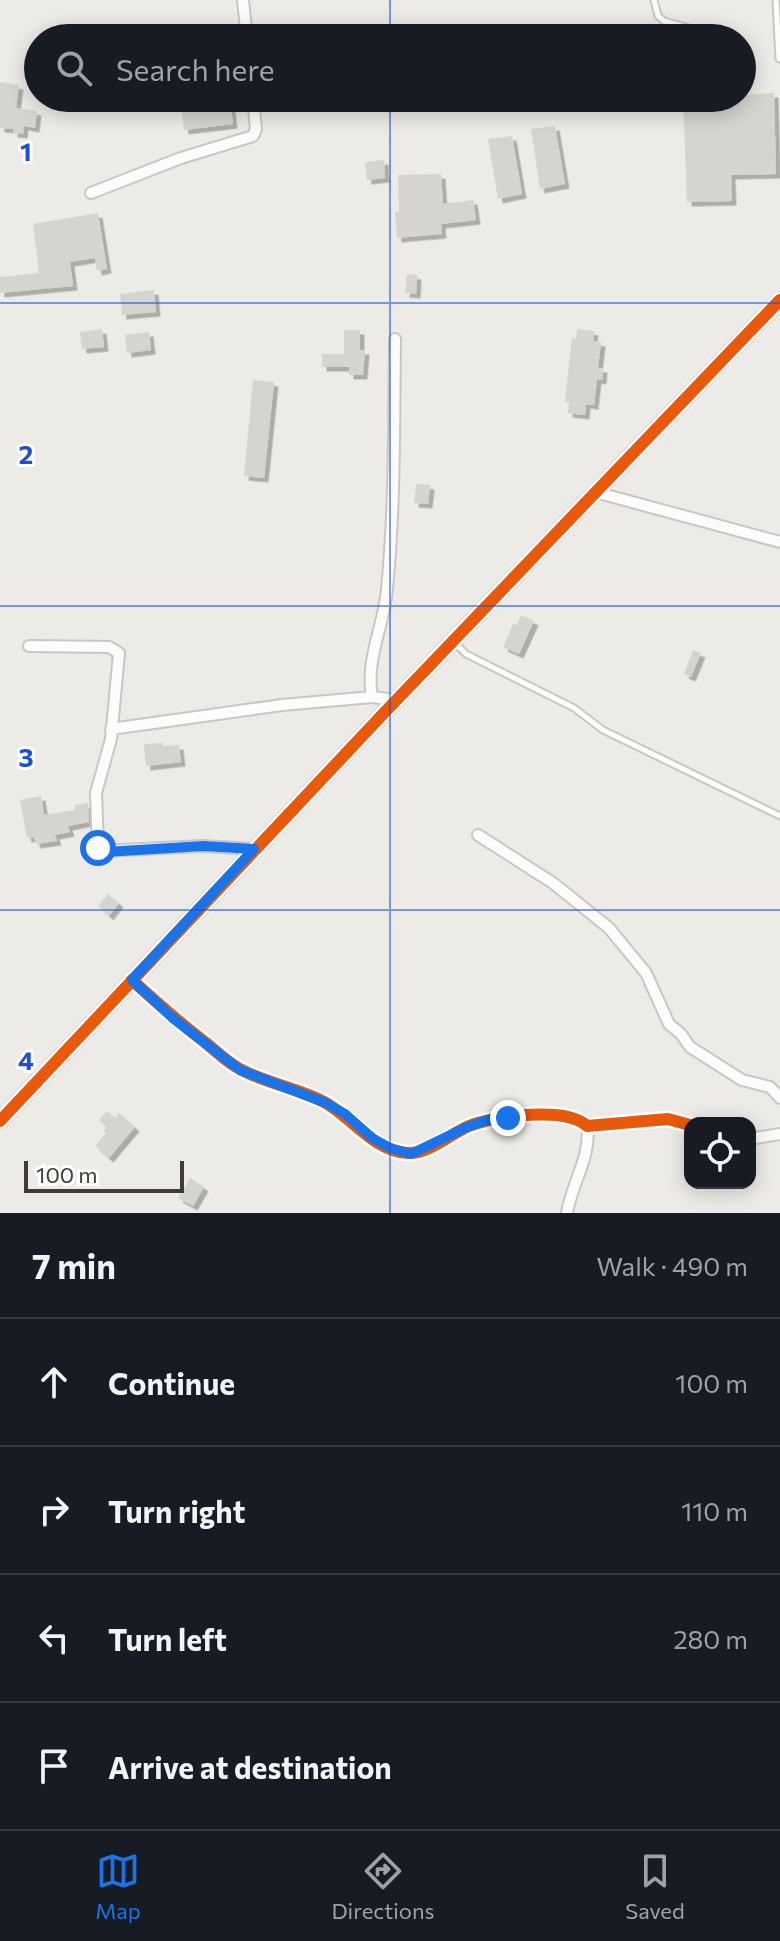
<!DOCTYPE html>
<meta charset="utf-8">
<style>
body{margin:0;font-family:Commissioner,sans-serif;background:#20242c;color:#f1f3f6}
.controls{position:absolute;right:24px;bottom:24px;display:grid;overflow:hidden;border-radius:16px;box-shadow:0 4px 20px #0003}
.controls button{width:72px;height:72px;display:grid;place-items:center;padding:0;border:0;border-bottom:2px solid #363941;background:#171b24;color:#f1f3f6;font:40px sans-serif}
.scale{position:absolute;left:24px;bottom:20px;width:160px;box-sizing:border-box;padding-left:8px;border:4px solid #413c35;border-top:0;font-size:22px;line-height:28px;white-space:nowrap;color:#413c35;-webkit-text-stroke:6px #fff;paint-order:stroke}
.stop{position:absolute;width:24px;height:24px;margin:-18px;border:6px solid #1a73e8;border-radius:50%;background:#fff}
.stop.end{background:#1a73e8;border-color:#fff;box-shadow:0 2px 8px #0008}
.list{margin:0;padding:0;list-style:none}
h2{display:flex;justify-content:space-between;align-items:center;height:104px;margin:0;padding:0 32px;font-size:34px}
h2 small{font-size:26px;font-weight:400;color:#9ea1a6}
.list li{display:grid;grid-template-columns:52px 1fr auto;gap:24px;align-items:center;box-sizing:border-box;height:128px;padding:0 32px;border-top:2px solid #363941}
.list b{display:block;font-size:30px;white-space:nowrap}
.list em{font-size:26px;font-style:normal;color:#9ea1a6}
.icon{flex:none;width:44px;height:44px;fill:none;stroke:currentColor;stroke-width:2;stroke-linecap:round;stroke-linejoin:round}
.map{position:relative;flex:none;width:780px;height:1213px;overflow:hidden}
.search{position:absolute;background:#171b24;box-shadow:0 4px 20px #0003;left:24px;right:24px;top:24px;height:88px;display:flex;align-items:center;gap:20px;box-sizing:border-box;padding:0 28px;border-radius:44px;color:#9ea1a6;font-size:30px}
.sheet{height:616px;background:#171b24}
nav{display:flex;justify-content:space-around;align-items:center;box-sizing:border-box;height:112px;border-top:2px solid #363941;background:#171b24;font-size:22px;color:#9ea1a6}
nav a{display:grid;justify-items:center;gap:4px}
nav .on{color:#1a73e8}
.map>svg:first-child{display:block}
.building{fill:#d5d4cf;filter:url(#shadow)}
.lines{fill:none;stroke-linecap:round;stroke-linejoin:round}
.service-casing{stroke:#c8c7c3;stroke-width:9}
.minor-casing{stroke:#c8c7c3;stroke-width:14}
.tertiary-casing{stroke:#c8c7c3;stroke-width:18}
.service{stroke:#fcfcfb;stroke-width:5}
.minor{stroke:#fcfcfb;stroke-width:10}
.tertiary{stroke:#fcfcfb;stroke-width:14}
.cycleway-casing{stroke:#fff;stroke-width:17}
.cycleway{stroke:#e8590c;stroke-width:12}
.route{stroke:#1a73e8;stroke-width:10}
.grid{fill:none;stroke:#1d4ed8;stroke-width:2;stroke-opacity:0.55}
.grid-label{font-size:26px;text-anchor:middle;font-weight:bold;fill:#1d4ed8;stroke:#fff;stroke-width:6;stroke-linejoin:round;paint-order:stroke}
</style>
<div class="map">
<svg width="780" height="1213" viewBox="0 0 780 1213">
<defs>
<filter id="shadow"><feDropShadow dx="4.5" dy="4.5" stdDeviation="0" flood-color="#0004"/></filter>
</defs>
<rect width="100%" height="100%" fill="#ecebe7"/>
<g class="building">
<path d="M0 82 19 85 16 108 37 111 35 128 24 126 23 134 13 133V129L0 128Z"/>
<path d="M774 93 776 174 731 175 732 201 687 202 683 98H742V95Z"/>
<path d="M217 98H230L233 124 184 130 181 102Z"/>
<path d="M555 126 565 184 540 189 531 129Z"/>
<path d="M512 136 522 194 498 199 488 139Z"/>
<path d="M384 160 385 178 367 180 365 162Z"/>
<path d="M441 174 443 204 473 200 476 220 441 224 442 234 397 238 395 212 399 211 398 175Z"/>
<path d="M98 213 107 269 97 271 95 258 70 262 73 286 0 293V277L39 273 33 224Z"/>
<path d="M407 274 417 275 416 294 405 293Z"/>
<path d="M154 290 156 312 122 315 120 294Z"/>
<path d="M102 329 104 347 82 349 80 332Z"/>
<path d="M577 329 594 331 593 341 601 342 598 368H603L602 380 597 379 594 405 586 404 585 415 568 413 569 402H565L572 338 576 339Z"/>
<path d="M344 330H360V350H365L363 375H349V367H322V354H344Z"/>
<path d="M149 332 151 350 127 353 125 335Z"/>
<path d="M253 380 274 382 264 478 244 476Z"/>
<path d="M416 484 430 485 428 504 414 503Z"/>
<path d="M521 615 534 621 519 654 503 647 513 624 517 625Z"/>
<path d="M693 650 701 653 691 677 684 674Z"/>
<path d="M163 743V746L179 745 181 762 146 766 144 744Z"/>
<path d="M41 796 44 815 75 810V805L88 803 89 822 68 826 70 832 55 835 57 841 36 844 34 837 27 838 20 800Z"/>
<path d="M108 894 119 903 109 916 98 906Z"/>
<path d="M107 1111 115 1118 119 1113 135 1127 109 1158 95 1146 106 1133 103 1131 107 1127 99 1120Z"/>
<path d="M190 1178 204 1187 193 1206 178 1198Z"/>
</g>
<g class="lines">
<g class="service-casing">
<g id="service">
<path d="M654 0 658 16 664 21 696 30"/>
<path d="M776 0 779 59"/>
<path d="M454 642 466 654 574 708 603 730 780 816"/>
</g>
</g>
<g class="minor-casing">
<g id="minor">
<path d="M243 0 247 38"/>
<path d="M91 193 181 158 253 136 256 129 253 98"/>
<path d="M595 492 780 542"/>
<path d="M29 646 109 647 119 653 111 739 96 793 98 848 101 851 203 846 254 849"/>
<path d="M372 697C365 660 384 626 387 589 395 506 394 422 395 339"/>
<path d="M111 729 282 705 372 697 396 700"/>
<path d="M478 835 553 883 609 928 646 973 669 1024 681 1034 690 1047 742 1080 770 1087 780 1098"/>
<path d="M132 980C156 1002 180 1023 206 1043 217 1052 228 1063 240 1069 267 1084 299 1088 326 1103 352 1118 375 1152 408 1153 429 1154 450 1134 469 1126 495 1116 566 1106 587 1126L668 1119 690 1125"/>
<path d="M750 1139 780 1134"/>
<path d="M567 1213C571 1185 592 1155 587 1126"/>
</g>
</g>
<g class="tertiary-casing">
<path id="tertiary" d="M0 1121 383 714 780 300"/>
</g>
<use href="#service" class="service"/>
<use href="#minor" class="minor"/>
<use href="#tertiary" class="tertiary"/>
<g class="cycleway-casing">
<g id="cycleway">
<path d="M132 980C156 1002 180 1023 206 1043 217 1052 228 1063 240 1069 267 1084 299 1088 326 1103 352 1118 375 1152 408 1153 429 1154 450 1134 469 1126 495 1116 566 1106 587 1126L668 1119 690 1125"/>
<path d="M0 1121 383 714 780 300"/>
</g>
</g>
<use href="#cycleway" class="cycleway"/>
</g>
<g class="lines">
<path class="route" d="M98 848 105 852 203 846 254 849 132 980 174 1019 240 1070 326 1103 345 1114 372 1138 390 1148 411 1154 467 1127 487 1120 508 1118"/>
</g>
<path class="grid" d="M390 0V38M390 98V1213M0 303H780M0 606H780M0 910H780"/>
<g class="grid-label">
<text x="26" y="161">1</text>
<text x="26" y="464">2</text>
<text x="26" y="767">3</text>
<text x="26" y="1070">4</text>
</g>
</svg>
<div class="controls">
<button><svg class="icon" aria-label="locate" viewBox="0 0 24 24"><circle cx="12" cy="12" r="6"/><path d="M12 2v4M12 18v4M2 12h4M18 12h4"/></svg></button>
</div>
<div class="scale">100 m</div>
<div class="stop" style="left:98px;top:848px"></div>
<div class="stop end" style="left:508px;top:1118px"></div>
<div class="search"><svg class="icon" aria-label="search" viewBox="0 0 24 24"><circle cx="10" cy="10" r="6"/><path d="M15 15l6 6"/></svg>Search here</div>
</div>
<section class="sheet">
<h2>7 min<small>Walk · 490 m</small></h2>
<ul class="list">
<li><svg class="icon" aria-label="ahead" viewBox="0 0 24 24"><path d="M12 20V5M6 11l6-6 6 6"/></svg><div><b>Continue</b></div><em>100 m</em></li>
<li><svg class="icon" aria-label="right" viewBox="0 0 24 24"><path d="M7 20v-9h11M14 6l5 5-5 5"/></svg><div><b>Turn right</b></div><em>110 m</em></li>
<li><svg class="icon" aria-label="left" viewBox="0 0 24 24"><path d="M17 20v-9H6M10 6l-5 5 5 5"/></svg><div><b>Turn left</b></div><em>280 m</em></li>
<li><svg class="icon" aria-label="arrive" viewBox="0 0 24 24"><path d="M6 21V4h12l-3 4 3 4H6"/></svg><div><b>Arrive at destination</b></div></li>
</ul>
</section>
<nav>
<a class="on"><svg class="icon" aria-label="map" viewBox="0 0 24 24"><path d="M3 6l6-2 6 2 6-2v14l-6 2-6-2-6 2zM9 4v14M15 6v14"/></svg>Map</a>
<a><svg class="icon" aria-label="directions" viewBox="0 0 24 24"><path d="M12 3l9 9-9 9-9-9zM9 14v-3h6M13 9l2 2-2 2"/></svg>Directions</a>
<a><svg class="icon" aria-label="saved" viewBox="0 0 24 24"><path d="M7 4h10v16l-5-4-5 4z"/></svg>Saved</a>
</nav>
